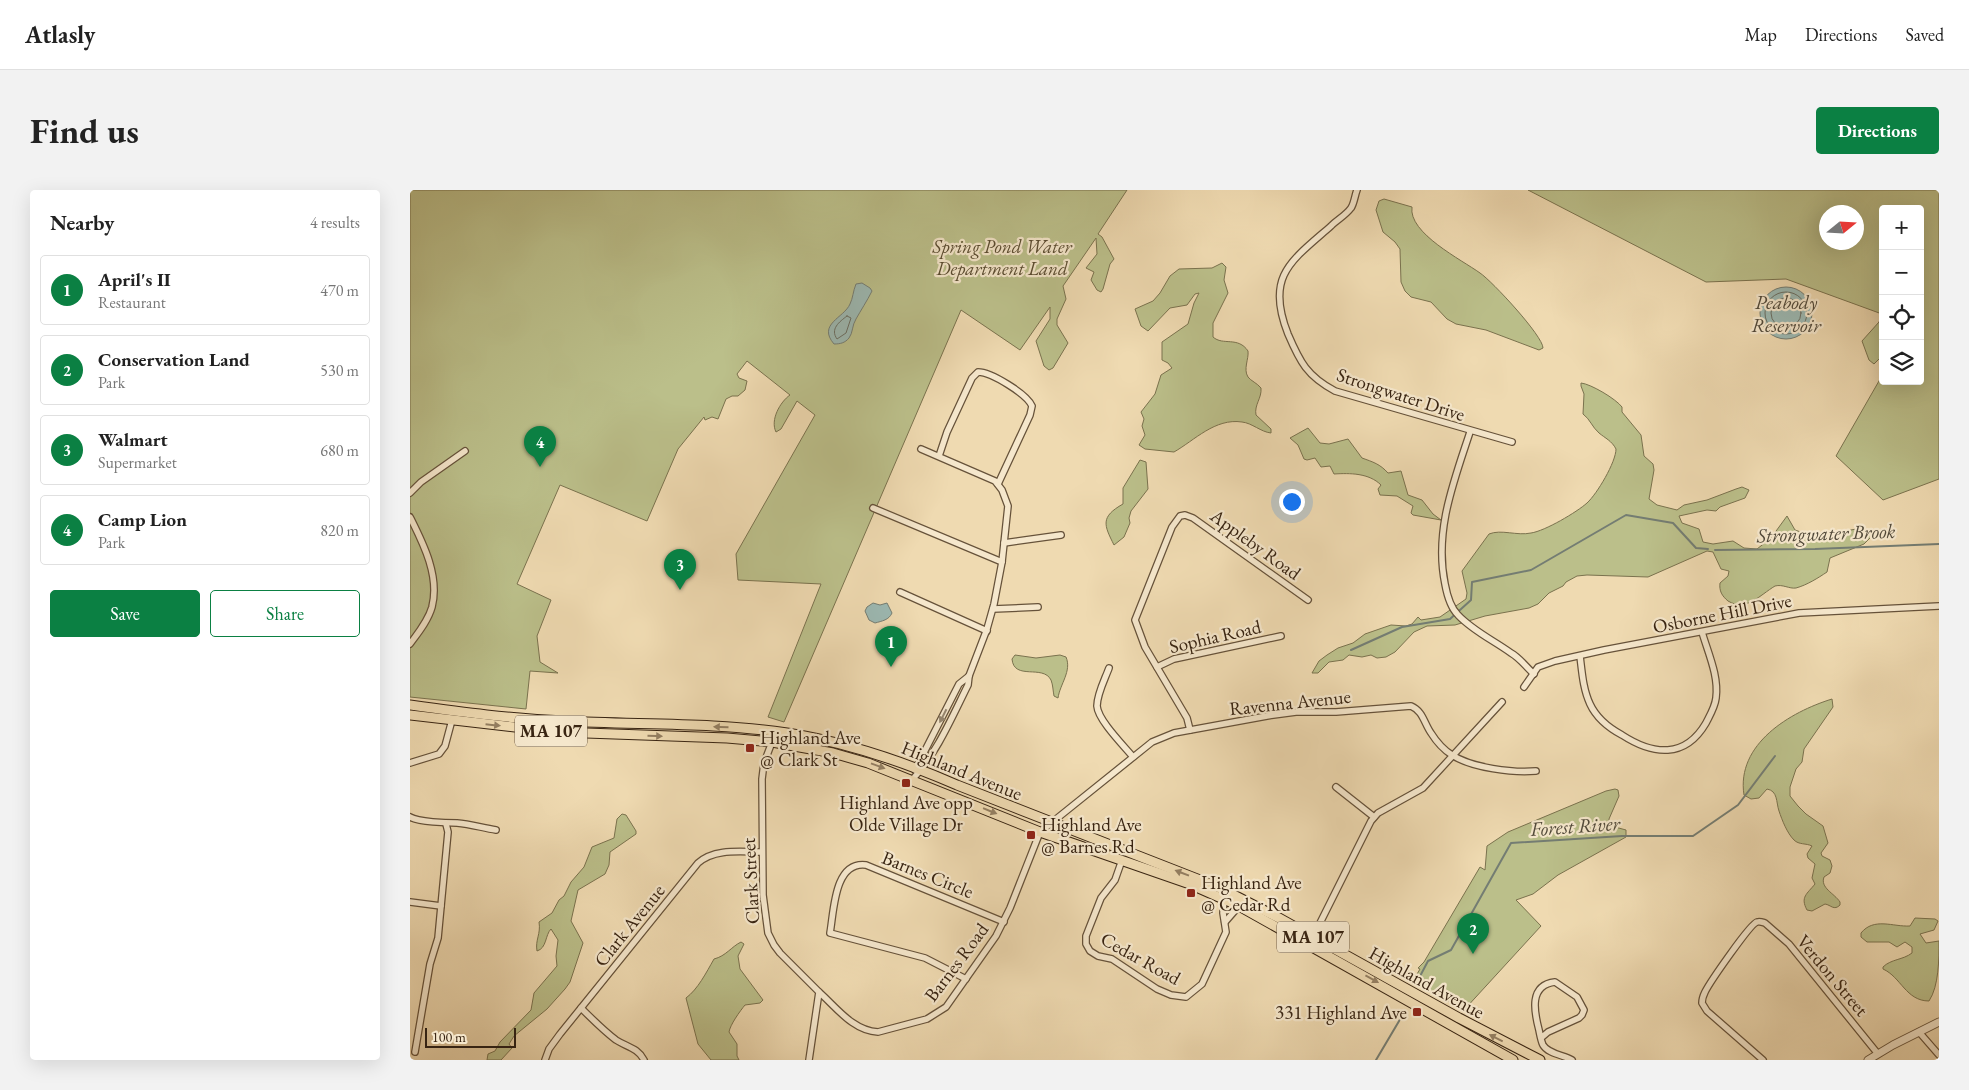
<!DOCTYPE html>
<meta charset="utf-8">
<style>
body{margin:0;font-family:"EB Garamond",serif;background:#f2f2f2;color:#222}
.controls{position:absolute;right:15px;top:15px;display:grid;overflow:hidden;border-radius:5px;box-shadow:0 5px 20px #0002}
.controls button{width:45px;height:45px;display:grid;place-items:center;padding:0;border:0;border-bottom:1px solid #e0e0e0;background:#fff;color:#222;font:25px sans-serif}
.compass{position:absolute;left:1409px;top:15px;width:45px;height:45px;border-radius:50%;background:#fff;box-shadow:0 5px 20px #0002;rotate:72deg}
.scale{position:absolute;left:15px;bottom:12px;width:91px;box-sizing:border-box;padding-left:5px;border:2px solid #382412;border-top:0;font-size:14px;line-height:18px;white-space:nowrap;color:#382412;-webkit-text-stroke:4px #f5e7cc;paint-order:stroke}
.you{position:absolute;left:881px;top:311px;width:18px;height:18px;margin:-12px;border:4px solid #fff;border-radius:50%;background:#1a73e8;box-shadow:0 0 0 8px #1a73e833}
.badge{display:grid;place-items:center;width:32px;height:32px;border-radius:50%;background:#0b8043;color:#fff;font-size:16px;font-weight:700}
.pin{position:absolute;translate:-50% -41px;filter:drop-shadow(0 1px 2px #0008)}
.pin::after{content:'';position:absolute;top:26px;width:18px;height:15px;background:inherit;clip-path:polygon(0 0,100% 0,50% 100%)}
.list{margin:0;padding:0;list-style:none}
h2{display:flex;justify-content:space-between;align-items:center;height:65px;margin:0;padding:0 20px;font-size:21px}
h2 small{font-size:16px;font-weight:400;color:#767676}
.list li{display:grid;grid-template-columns:32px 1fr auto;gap:15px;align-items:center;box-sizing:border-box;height:70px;margin:0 10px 10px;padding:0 10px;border:1px solid #e0e0e0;border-radius:5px}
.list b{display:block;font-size:19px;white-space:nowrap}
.list p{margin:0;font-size:16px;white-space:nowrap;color:#767676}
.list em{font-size:16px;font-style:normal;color:#767676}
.actions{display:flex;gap:10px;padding:15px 20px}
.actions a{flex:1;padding:11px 0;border:1px solid #0b8043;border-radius:5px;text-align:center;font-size:18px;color:#0b8043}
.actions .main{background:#0b8043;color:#fff}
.icon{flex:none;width:28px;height:28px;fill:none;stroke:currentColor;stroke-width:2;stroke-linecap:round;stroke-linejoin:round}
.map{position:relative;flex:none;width:1529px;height:870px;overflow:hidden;border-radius:5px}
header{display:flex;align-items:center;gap:30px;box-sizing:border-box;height:70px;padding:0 25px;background:#fff;border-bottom:1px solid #e0e0e0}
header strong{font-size:24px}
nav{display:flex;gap:28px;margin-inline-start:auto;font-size:18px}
.intro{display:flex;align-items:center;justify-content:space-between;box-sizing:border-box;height:120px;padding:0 30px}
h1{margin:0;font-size:35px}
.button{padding:12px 22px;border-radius:5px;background:#0b8043;color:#fff;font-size:18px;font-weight:700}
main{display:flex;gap:30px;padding:0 30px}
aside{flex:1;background:#fff;border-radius:5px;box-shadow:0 5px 20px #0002}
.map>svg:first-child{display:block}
.green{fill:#bbbf8a;stroke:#7a724e;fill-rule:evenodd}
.water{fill:#9cb9b3;stroke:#747d73}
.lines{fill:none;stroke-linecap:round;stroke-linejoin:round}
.shore{stroke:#6a6e62;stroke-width:1}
.stream{stroke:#747d73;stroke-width:2}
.minor-casing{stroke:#66523a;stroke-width:8}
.tertiary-casing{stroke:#66523a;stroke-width:9}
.primary-casing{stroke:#382412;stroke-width:11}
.minor{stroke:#f5e7cc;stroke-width:5.5}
.tertiary{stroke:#f5e7cc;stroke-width:7}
.primary{stroke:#efdab1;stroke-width:9}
.oneway{fill:#96866f}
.oneway2{fill:#947f62}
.poi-dot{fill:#8f2418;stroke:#f5e7cc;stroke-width:2}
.labels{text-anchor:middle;stroke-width:4.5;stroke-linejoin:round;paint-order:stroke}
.shield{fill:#f5e7cc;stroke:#715e4a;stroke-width:1}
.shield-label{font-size:18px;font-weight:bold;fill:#382412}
.park-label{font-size:19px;font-style:italic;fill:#594b30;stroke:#f5e7cc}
.street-label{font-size:19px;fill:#382412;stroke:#f5e7cc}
.poi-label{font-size:19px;fill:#382412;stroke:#f5e7cc;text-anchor:start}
.water-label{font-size:20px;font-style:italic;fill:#51493a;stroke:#f5e7cc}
</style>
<header>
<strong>Atlasly</strong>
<nav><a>Map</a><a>Directions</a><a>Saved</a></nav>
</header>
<div class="intro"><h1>Find us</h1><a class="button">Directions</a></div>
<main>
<aside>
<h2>Nearby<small>4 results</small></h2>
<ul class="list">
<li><span class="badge">1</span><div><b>April's II</b><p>Restaurant</p></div><em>470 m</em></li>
<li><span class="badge">2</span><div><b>Conservation Land</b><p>Park</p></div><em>530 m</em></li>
<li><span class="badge">3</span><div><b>Walmart</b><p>Supermarket</p></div><em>680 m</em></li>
<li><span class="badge">4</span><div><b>Camp Lion</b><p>Park</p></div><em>820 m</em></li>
</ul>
<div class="actions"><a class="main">Save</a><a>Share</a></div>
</aside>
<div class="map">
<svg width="1529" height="870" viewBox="0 0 1529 870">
<rect width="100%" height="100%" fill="#efdab1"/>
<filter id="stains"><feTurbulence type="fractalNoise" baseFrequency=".004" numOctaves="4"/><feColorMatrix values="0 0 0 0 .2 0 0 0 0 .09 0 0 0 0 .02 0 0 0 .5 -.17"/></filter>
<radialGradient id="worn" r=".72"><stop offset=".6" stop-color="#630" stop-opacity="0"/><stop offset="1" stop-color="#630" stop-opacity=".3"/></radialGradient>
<g class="green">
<path d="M0 0H717L688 44 692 47 704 69 700 74 693 99 691 102 687 100 681 90 684 82 676 78 687 64 686 48 653 96 656 109 647 129V135L658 153 643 178 639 180 634 176 626 151 640 129V117L610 160 551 120 374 532 358 527 411 394 328 390 326 364 405 225 387 211 371 239 366 242C360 230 370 212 380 205L337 171 327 184 329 188 337 191 335 200 328 206H322L316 209 308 229 302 227 295 230 294 227 268 259 237 331 150 295 107 394 141 410 127 446 130 472 148 483 120 481 116 519 0 507Z"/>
<path d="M1118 0H1529V289L1473 310 1426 266 1473 184V191H1510V19H1473V165L1464 174 1459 170 1452 151 1469 132 1472 124 1376 89 1296 92ZM1416 22H1446V52H1416Z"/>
<path d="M974 9 1002 17C998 43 1052 70 1070 83 1082 91 1133 146 1133 158L1129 160 1076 140 1046 134 1037 129 1021 112 1001 107 995 101 991 92 990 59 985 52 973 42 966 20 969 11Z"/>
<path d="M812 73 816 77 814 90 818 103 803 133V147C813 156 828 146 838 161 839 169 833 179 838 187 841 191 847 193 851 198 852 208 844 215 846 225L861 239V243C851 242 842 233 832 232 805 228 785 250 764 262L735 259 729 255 735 245 732 236 734 229 731 222 745 204 751 185 762 178 758 173 752 170V152L778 134 784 113 789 103 785 104 777 115 760 118 738 141 731 136 725 119 743 111 750 103 760 86 769 79 802 78Z"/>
<path d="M1171 193C1181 194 1206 209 1212 217V222L1231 245 1234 266 1243 274 1244 280 1239 309 1247 315 1267 320 1274 315 1297 310 1326 299 1332 297 1339 300 1335 308 1310 317 1306 321 1297 320 1269 326 1272 333 1289 339 1293 352 1303 354 1323 351 1334 358 1347 359 1361 348 1377 326 1385 340 1402 346 1447 339 1459 340 1464 344 1454 354 1420 368 1417 382C1408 388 1397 395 1386 398 1379 399 1373 394 1365 396 1350 405 1336 422 1318 411 1312 406 1309 401 1310 393L1318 386 1319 381 1311 379 1303 362 1297 361 1238 387 1177 385 1167 386 1156 392 1153 396 1139 403 1128 414 1119 418 1075 426 1045 435 1017 436 1004 442 985 462 976 467 967 468 961 465 952 467 939 465 933 470 919 472 908 483H902L909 471 917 465 928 458 943 453 955 444 981 435 996 436 1002 434 1008 427 1011 430 1030 427 1056 409 1057 403 1052 381 1079 344C1091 339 1107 346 1121 343 1135 341 1167 322 1177 313 1187 304 1206 272 1206 259 1202 251 1195 248 1189 243 1182 237 1180 229 1173 224L1174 204 1171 196Z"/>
<path d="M898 238 910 253 919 254 938 249 952 268C963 272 970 274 978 283L991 281 998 305 1012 310 1023 324 1031 330 1003 325 1001 323 1003 316 987 306 970 305 968 299 971 295C959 283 940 283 924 284L920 276 911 277 905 268 897 270 894 269 888 255 880 248Z"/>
<path d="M730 270 736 272 738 299 721 321 719 328 720 333 714 347 704 355C694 335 690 327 713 314V298Z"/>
<path d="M605 465 626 468 650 465 656 467C662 481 650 494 648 508L644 506C643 501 643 495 641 490 633 474 604 491 602 469Z"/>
<path d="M1422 509 1423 517 1394 559 1392 572 1386 579 1380 597V606L1388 616 1396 624 1413 636 1418 653 1411 663 1412 666 1420 670 1422 676 1420 683 1414 687C1410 698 1424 703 1430 712V715C1424 721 1421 715 1415 714L1402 721 1397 720C1390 707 1397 704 1405 694L1402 688 1405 674 1398 668 1397 664 1402 656C1396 653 1389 655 1384 650 1377 643 1372 630 1369 621 1366 612 1368 601 1357 599L1349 608 1341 609 1334 605C1326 554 1380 522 1422 509Z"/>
<path d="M1205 599 1208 600 1209 606 1199 629V633L1205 637 1216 640V647L1148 685 1123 704 1106 710 1131 736 1054 820 1003 791 1010 779 1008 778 1014 772 1070 677 1075 680 1077 656 1098 642 1196 601Z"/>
<path d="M212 624 216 625 226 641V644L200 662 199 675 195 684 168 700 161 731 173 753 160 792 155 799 137 819 104 846 99 854 102 858 91 870H77L78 864 85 861 90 852 121 820 124 803 147 776 146 766 148 750 141 739C135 745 137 758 127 761 125 750 131 744 129 732L142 723 149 710 154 706 161 692 174 677 182 657 204 648 207 629Z"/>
<path d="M1505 728 1525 729 1528 731 1524 740 1510 744 1516 753 1529 751C1529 769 1529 796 1519 811 1496 811 1491 787 1473 779V777C1481 769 1493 770 1502 763V757L1495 752 1487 757 1479 752H1457L1451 747V743C1464 727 1483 737 1500 736Z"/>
<path d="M331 752 334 754 328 766 330 779 353 810 350 813 335 815C330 821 320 835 319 842L327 854V866L329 870H301L288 854 276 808C288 799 296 783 304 769 316 766 321 757 331 752Z"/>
</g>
<g class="water">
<path d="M452 93 460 98 462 101C457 111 451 120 446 129 442 135 443 143 439 148 435 153 430 154 424 154 407 134 434 128 440 114 443 108 443 101 446 94Z"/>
<circle cx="1376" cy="123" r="26"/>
<path d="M463 413 470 415 477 413 482 423C479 430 472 431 465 433L459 430 455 421 457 417Z"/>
</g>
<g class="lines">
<g class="shore">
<circle cx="1376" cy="123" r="21"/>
<circle cx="1376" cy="123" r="15"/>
<path d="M437 126 441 128 436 143 427 149C420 139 429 132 437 126Z"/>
</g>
<g class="stream">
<path d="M1305 360 1405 359 1529 354"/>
<path d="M941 460 992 437 1040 429 1061 410 1062 392 1121 380 1216 325 1263 333 1286 358 1298 359"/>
<path d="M1008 790 1018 771 1041 760 1101 653 1212 646H1283L1328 615 1365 566"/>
<path d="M966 870 995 821"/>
</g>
<g class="minor-casing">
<g id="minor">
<path d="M947 0C945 5 944 14 941 18 936 25 927 30 921 36 881 71 855 86 878 144 890 172 897 186 925 201L1102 252"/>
<path d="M1060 242C1044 291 1024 341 1035 394 1037 405 1040 417 1048 425 1063 441 1083 450 1101 463 1110 468 1116 477 1124 484"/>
<path d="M529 266 537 242 562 188 568 182C581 182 617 204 622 216L620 225 588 294"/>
<path d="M0 303 11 292 55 261"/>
<path d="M463 318 592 372"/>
<path d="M0 327C13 353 30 386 22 417 18 431 8 443 0 454"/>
<path d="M594 353 651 345"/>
<path d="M490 402 577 441"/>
<path d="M583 419 628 417"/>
<path d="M1170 466C1172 482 1173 499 1180 514 1186 527 1199 538 1212 545 1243 565 1275 569 1296 533 1300 525 1305 517 1306 508 1309 486 1298 463 1292 442"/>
<path d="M747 477 764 469 778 466 871 446"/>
<path d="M699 478C695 489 687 504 687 516 688 530 713 555 723 567"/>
<path d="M1114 497 1128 477 1145 471 1194 460 1389 423 1529 416"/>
<path d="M780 540 777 528 735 457 725 430 762 337 770 326 775 325 783 328 898 410"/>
<path d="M362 552 354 573 352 589 353 705 358 743 364 755 370 763 409 802 399 870"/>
<path d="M0 573 29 564 35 556 42 530"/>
<path d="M505 580 549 494 559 486"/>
<path d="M502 590C527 563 542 527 558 495L559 486 577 439 584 414 592 372 598 316 592 300 585 291 511 259"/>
<path d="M926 597 964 627"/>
<path d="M0 627C8 632 37 633 47 633 60 634 73 638 86 640"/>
<path d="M712 670 705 690 691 708 676 746V754L680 761 688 766 702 769 747 799 761 805 776 807 792 794 816 742 813 723 814 709"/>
<path d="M0 712 31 716"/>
<path d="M815 732 829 716"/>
<path d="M903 747 961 631 968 623 1013 598 1092 512"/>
<path d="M556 789 515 768 420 743C424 721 424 671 456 675L594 732"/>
<path d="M409 802C426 817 443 841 468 842L517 829 536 817 586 746 600 718 630 642 742 552 764 543 857 526 886 522H926L1001 516C1013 521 1014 533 1021 543 1026 551 1034 560 1042 565 1062 578 1103 583 1126 581"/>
<path d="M171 818C182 829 194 841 206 850 217 857 228 858 234 870"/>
<path d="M1509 842 1529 865"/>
<path d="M1131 848 1138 842 1169 828 1172 825 1174 820 1167 807 1145 792C1119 795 1124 821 1129 840 1130 845 1131 851 1133 855 1138 864 1154 865 1162 870"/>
<path d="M5 862 20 774 28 748 38 642 36 634"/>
<path d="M135 870 139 859 150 844 288 673C305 658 331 662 352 662"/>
<path d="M1353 870 1297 821 1292 813C1292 809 1293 806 1295 802 1300 792 1340 734 1347 732 1350 731 1352 732 1355 733L1379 754 1468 864"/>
</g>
</g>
<g class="tertiary-casing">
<path id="tertiary" d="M1458 870 1483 855 1529 832"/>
</g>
<g class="primary-casing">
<g id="primary">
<path d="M0 515C51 522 102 529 154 531 228 535 304 532 377 543 436 552 492 571 547 595L808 697 869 728 1049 828 1130 870"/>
<path d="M0 525 148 542 317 548 362 552 423 563 458 573 630 642 777 693 829 716 1103 870"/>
</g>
</g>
<use href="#minor" class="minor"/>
<use href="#tertiary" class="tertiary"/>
<use href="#primary" class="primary"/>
</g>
<defs><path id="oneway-solid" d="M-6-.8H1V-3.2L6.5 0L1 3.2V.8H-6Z" transform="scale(1.25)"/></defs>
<use class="oneway" href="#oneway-solid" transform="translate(533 526) rotate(117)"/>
<g class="oneway2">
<use href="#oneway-solid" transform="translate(83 535) rotate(6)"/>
<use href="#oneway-solid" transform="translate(311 537) rotate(-178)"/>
<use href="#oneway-solid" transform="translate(245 546) rotate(1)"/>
<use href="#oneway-solid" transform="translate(468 576) rotate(20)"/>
<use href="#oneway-solid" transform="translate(580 621) rotate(22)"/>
<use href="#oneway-solid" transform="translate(772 683) rotate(-159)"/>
<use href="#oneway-solid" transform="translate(962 789) rotate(29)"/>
<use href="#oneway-solid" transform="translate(1086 848) rotate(-153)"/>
</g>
<g class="poi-dot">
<rect x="335" y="553" width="10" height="10" rx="2.5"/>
<rect x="491" y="588" width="10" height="10" rx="2.5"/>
<rect x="616" y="640" width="10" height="10" rx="2.5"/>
<rect x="776" y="698" width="10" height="10" rx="2.5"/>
<rect x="1002" y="817" width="10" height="10" rx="2.5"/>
</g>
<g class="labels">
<g class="shield">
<rect x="105" y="525.5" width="72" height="31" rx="4"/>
<rect x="867" y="731.5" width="72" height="31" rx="4"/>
</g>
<g class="shield-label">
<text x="141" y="547">MA 107</text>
<text x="903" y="753">MA 107</text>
</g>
<g class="park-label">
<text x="592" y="63">Spring Pond Water<tspan x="592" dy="22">Department Land</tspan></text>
</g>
<g class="street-label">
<text transform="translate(991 204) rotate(18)" y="7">Strongwater Drive</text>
<text transform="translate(846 354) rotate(36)" y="7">Appleby Road</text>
<text transform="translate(1312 423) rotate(-11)" y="7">Osborne Hill Drive</text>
<text transform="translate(805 446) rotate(-13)" y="7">Sophia Road</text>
<text transform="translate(880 512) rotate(-6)" y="7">Ravenna Avenue</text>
<text transform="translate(552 580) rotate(22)" y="7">Highland Avenue</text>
<text transform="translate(518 684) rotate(22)" y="7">Barnes Circle</text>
<text transform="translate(340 691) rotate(-93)" y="7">Clark Street</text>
<text transform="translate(219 735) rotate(-51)" y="7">Clark Avenue</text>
<text transform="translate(731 768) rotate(29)" y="7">Cedar Road</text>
<text transform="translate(546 772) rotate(-53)" y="7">Barnes Road</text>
<text transform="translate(1423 785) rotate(50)" y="7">Verdon Street</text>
<text transform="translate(1017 792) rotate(29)" y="7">Highland Avenue</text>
</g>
<g class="poi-label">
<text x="350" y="554">Highland Ave<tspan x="350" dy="22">@ Clark St</tspan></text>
<text x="496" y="619" text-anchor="middle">Highland Ave opp<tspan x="496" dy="22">Olde Village Dr</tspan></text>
<text x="631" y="641">Highland Ave<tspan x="631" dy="22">@ Barnes Rd</tspan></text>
<text x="791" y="699">Highland Ave<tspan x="791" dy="22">@ Cedar Rd</tspan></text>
<text x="997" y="829" text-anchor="end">331 Highland Ave</text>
</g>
<g class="water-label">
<text x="1376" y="119">Peabody<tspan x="1376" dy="23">Reservoir</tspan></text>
<text transform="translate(1416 343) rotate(-2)" y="7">Strongwater Brook</text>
<text transform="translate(1165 636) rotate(-4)" y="7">Forest River</text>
</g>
</g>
<rect width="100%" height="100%" filter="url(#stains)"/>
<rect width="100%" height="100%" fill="url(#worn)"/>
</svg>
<div class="controls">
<button>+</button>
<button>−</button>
<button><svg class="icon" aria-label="locate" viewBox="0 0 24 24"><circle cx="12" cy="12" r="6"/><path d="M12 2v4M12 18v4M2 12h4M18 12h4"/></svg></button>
<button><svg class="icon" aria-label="layers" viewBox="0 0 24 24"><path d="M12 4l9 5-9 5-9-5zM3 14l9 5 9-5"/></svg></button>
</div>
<svg class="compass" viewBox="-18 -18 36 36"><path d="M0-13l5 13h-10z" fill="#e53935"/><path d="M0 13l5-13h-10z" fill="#767676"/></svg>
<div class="scale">100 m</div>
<div class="you"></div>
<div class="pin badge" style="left:481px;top:477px">1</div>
<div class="pin badge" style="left:1063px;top:764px">2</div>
<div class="pin badge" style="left:270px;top:400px">3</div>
<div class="pin badge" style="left:130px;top:277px">4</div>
</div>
</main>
